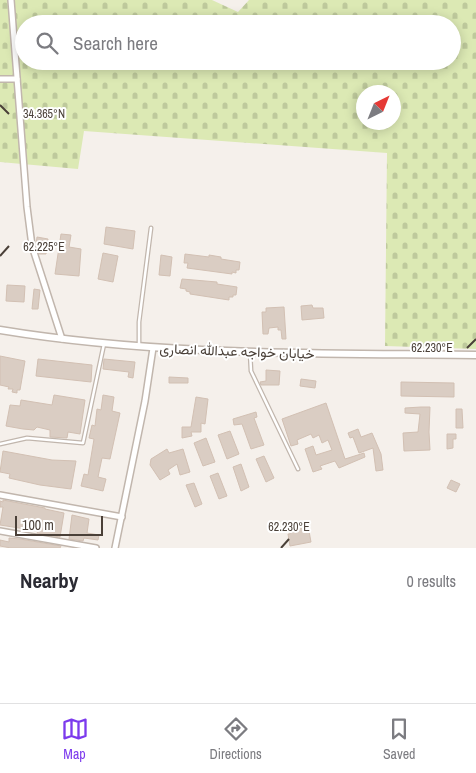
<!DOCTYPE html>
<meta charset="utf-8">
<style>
body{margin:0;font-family:"Archivo Narrow",Vazirmatn,sans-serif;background:#f7f7f7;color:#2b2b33}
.compass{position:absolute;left:356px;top:85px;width:45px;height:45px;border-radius:50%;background:#fff;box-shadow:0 2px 12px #0003;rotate:43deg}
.scale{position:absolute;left:15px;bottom:12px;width:88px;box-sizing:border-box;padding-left:5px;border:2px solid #4a4038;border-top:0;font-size:14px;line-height:18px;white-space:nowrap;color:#4a4038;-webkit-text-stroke:4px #fff;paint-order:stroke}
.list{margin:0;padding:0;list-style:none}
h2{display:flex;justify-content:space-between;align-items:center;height:65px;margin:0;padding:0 20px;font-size:21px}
h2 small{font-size:16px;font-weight:400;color:#7c7c81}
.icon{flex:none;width:28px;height:28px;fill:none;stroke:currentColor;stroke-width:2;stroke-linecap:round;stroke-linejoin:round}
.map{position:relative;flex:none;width:476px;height:548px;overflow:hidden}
.search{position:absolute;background:#fff;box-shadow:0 2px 12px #0003;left:15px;right:15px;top:15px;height:55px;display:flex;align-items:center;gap:12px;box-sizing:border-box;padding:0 18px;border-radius:28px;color:#7c7c81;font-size:19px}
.sheet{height:155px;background:#fff}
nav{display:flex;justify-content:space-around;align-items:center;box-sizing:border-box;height:70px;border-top:1px solid #e1e1e2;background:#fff;font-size:14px;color:#7c7c81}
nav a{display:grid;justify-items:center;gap:2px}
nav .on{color:#7c3aed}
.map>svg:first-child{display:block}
.cemetery{fill:url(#cemetery-stones);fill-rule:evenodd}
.building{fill:#dacdc3;stroke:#d2c0b3}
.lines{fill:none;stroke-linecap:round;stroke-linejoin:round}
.service-casing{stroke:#c1b6ad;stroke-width:5}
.minor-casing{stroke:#c1b6ad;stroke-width:8}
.tertiary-casing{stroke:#c1b6ad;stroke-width:9}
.service{stroke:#fff;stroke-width:2.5}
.minor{stroke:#fff;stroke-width:5}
.tertiary{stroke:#fff;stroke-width:6}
.ticks{fill:none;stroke:#4a4038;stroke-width:2}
.labels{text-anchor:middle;stroke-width:4;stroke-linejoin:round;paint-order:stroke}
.street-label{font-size:14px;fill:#4a4038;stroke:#fff}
.ticks-label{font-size:12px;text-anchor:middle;fill:#4a4038;stroke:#fff;stroke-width:4;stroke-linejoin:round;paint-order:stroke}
</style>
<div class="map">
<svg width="476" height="548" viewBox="0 0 476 548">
<defs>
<pattern id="cemetery-stones" width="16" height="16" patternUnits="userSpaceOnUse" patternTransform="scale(1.25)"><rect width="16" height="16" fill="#dce9b4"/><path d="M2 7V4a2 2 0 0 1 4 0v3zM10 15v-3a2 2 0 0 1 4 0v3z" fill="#bec99c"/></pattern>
</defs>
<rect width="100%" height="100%" fill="#f5f0eb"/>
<path class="cemetery" d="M0 0H212L238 12 249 0H476V349L385 346 387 153 84 131 78 169 0 162ZM24 24H452V61H24ZM364 92H394V122H364Z"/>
<g class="building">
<path d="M106 227 135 231 133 249 104 244Z"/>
<path d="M61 234 71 235 69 247 81 249 79 276 55 274Z"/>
<path d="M37 237 48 239 46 254H39L36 245Z"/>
<path d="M103 253 118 256 113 282 98 279Z"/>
<path d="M185 254 209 257V255L221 257V259L240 262 239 270H236V273L232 272V274L187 268 188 263H184Z"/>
<path d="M161 255 172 257 170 276 159 275Z"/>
<path d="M182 279 217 282V284L237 287 236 295H233V297H229V300L190 294V292L186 291V289L180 288Z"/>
<path d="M7 285 25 286 24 302 6 301Z"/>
<path d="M34 289 40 290 38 309H32Z"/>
<path d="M312 305 313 308H323L324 318 302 320 301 306Z"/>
<path d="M284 307 286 339H282L281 330H278V327L269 328 268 334H263L262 312H266V308Z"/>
<path d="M0 356 25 361 20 390H17V393L12 392 13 389H8L9 387 0 385Z"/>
<path d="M38 359 92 365 91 382 36 376Z"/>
<path d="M104 359 135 362 133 378 128 377 129 372 103 369Z"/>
<path d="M266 370 280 371 279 385H261L260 382 266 381Z"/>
<path d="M169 377 188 378V383H169Z"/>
<path d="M301 379 316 381 315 388 300 386Z"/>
<path d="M401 382 454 383V397L401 396Z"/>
<path d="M54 395 85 400 80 434 68 432 67 438 50 437V430L37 427 34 430 23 429 6 426 10 405 20 406 21 400 52 405Z"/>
<path d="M103 395 114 397 112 411 120 413 110 459 102 458 98 477 106 479 103 491 81 486 84 474 88 475 94 439 89 438 92 425 95 426 97 409 101 410Z"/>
<path d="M196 397 208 399 205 424 201 423V432H191L192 436 182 438V427H191Z"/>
<path d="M326 403 345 459 364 453 365 457 339 468 335 461 320 466 322 469 313 472 305 449 313 446 316 455 332 450 328 440 322 443 319 435 313 438 311 434 297 440 298 444 291 446 282 419Z"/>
<path d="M421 407H430L429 432 430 450 404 451 403 433 418 432 420 414 405 413V408Z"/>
<path d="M456 409H462L463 428H456Z"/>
<path d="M256 412 257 417 254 418 264 445 251 449 242 424 234 425 233 419Z"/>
<path d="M358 429 361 437 372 433 381 454 383 470 376 471 373 448 359 453 353 437 350 438 348 433Z"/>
<path d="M230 431 239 454 227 459 218 435Z"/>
<path d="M447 434H456V439H453V448L447 449Z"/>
<path d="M206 438 215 462 203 466 194 443Z"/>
<path d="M167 449 169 453 183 449 190 472 180 475 177 464 168 470 170 474 160 480 150 465 151 459Z"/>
<path d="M3 451 52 460 76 461 71 489 40 485 9 478 10 474 0 472Z"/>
<path d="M264 456 274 478 266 482 256 459Z"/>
<path d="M241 464 249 487 241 491 233 467Z"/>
<path d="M218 473 227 496 219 499 210 476Z"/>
<path d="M451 480 460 484 456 492 447 488Z"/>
<path d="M194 483 202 504 195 507 186 485Z"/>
<path d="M3 500 45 508V509L64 513 60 537 37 533 38 531 0 525 3 507H0V501L3 502Z"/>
<path d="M72 515 89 519 87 533 99 535 98 540 84 538 83 541 69 539Z"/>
<path d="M304 523 306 531H309L311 542 290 546 288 534H290L289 525Z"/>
<path d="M9 538 20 539 61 546 60 548H11L0 546V540L9 542Z"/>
</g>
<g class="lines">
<g class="service-casing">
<g id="service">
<path d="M139 345V322L151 228"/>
<path d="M250 352 251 371 298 469"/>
<path d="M0 444 27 438 83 443 104 344"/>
</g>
</g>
<g class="minor-casing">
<g id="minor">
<path d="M11 0 27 207 32 246 62 339"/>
<path d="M0 79H17"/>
<path d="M0 495 122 517"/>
<path d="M0 531 96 548"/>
<path d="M115 548 145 401 153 348"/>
</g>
</g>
<g class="tertiary-casing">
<path id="tertiary" d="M0 330C157 356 317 353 476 355"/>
</g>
<use href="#service" class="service"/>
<use href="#minor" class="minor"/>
<use href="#tertiary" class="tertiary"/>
</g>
<path class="ticks" d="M0 105 9 114M0 256 9 246M467 348 476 339M281 548 289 539"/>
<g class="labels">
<g class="street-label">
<text transform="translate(237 351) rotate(2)" y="5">خیابان خواجه عبدالله انصاری</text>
</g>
</g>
<g class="ticks-label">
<text x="44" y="118">34.365°N</text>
<text x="44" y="251">62.225°E</text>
<text x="432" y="352">62.230°E</text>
<text x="289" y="531">62.230°E</text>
</g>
</svg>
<svg class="compass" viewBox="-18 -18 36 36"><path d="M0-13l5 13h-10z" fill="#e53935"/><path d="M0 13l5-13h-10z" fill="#7c7c81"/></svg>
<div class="scale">100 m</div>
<div class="search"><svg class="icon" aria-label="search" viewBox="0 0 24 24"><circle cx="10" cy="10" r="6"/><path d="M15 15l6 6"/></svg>Search here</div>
</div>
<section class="sheet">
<h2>Nearby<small>0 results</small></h2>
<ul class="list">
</ul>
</section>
<nav>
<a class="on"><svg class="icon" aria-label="map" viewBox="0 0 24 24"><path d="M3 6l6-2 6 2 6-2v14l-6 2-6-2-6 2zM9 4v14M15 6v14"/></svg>Map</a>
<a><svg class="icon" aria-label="directions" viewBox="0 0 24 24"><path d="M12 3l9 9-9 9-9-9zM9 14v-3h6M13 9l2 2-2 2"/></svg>Directions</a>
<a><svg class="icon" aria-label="saved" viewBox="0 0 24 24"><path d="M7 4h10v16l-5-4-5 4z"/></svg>Saved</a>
</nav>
